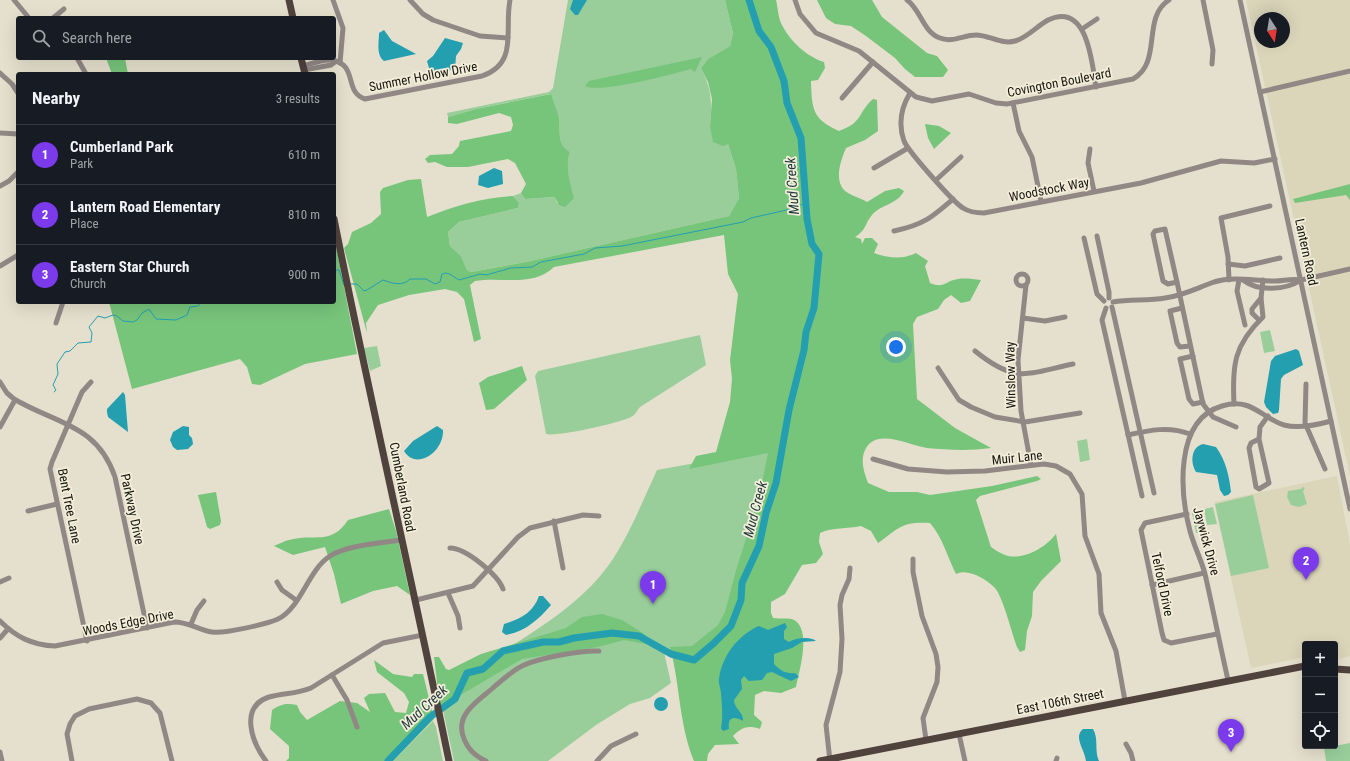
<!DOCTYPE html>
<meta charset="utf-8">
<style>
body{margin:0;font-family:"Roboto Condensed",sans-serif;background:#20242c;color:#f1f3f6}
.controls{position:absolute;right:12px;bottom:12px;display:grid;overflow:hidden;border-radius:4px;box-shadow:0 4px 16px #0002}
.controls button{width:36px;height:36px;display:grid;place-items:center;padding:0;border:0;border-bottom:1px solid #363941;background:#171b24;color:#f1f3f6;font:20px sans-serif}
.compass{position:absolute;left:1254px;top:12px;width:36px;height:36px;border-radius:50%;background:#171b24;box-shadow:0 4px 16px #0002;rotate:168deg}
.you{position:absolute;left:896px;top:347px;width:14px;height:14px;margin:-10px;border:3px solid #fff;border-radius:50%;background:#1a73e8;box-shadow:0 0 0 6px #1a73e833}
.badge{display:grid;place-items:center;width:26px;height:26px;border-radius:50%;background:#7c3aed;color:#fff;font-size:13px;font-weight:700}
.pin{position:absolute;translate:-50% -33px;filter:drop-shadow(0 1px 2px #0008)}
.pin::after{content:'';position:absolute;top:21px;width:14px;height:12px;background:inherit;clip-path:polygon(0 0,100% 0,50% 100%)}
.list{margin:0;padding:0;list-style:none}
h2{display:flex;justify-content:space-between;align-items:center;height:52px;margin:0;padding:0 16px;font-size:17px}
h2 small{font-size:13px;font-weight:400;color:#9ea1a6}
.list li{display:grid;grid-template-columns:26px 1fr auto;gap:12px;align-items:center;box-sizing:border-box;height:60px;padding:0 16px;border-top:1px solid #363941}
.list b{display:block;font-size:15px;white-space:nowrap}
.list p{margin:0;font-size:13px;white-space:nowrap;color:#9ea1a6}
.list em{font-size:13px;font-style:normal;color:#9ea1a6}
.icon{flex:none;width:22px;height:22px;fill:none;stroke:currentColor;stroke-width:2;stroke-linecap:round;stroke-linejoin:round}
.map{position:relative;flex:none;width:1350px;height:761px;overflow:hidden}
.search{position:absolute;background:#171b24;box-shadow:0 4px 16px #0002;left:16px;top:16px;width:320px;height:44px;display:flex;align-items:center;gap:10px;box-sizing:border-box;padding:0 14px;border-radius:4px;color:#9ea1a6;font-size:15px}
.panel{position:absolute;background:#171b24;box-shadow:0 4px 16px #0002;left:16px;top:72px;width:320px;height:232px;border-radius:4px}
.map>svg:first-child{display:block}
.built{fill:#dbd5ba;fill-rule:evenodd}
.green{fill:#99ce9b}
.forest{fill:#77c47b}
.water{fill:#239fb0}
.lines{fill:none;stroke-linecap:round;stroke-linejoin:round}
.stream{stroke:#239fb0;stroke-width:1}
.river{stroke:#239fb0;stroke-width:7}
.minor{stroke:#918885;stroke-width:5}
.major{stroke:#50423d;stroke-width:7}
.labels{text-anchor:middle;stroke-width:3.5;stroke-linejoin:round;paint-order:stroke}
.street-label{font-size:13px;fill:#16140e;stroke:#f2eeda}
.water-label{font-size:14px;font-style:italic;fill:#1f383c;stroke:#f2eeda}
</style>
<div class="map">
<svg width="1350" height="761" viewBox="0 0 1350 761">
<rect width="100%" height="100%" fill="#e5e0cd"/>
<g class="built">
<path d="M1246 0H1350V476ZM1260 18H1284V42H1260Z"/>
<path d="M1337 476 1350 544V656L1339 659 1335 658V644H1305V657L1251 668 1214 502Z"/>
</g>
<g class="green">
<path d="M568 0H725L733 33 730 46 708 59 701 68C712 90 712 102 710 126L728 144 736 169 739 198 729 216 526 262 471 272 467 270 461 256 450 246 448 232 459 222 518 208 519 203 513 196 521 193 525 199 556 197 557 203 573 194C568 180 566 166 570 152 556 143 561 132 559 118 558 110 553 102 550 94L476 109 448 117 447 113 549 92 553 88Z"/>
<path d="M1270 330 1275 351 1264 353 1260 332Z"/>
<path d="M700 335 706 365 640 407C638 409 636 413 634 415 627 422 557 437 546 434L535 376 538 371Z"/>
<path d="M377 346 381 366 370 371 364 348Z"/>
<path d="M1087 439 1090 460 1080 462 1077 441Z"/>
<path d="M778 448 727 625 692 657 664 652 671 683 650 698 630 704 596 725 548 761H454L441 701C464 683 487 661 513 645 544 625 577 604 601 575 626 545 640 506 657 470Z"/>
<path d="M1303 487 1305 488 1303 491 1307 504 1299 507 1291 505 1287 497 1288 491 1301 489Z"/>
<path d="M1253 495 1269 568 1231 576 1215 504Z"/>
<path d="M1213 507 1217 524 1207 525 1204 509Z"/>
<path d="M1202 511 1207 531 1196 533 1192 513Z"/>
<path d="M433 721 436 727 443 761H393Z"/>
<path d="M1350 743V761H1326L1324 748Z"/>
</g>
<g class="forest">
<path d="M725 0H776C778 8 778 18 782 25 790 41 807 57 824 62L825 68 818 80 811 81C812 109 812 119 839 131 864 122 857 113 873 99L877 100 878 131 865 140 846 148C841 160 834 179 844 190 849 195 861 198 867 202L885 191 899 188 904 191C897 205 881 204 872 215 863 226 868 228 855 237L861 239 862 244 865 238H872L878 244 874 253C888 258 902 260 916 253L928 261 925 266 930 283C944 289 945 281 958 279 965 278 973 279 981 280L970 301 961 303 951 295 944 300 938 309 917 317 913 324 917 399 955 428 991 448C970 451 948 450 927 448 908 445 876 427 865 450 860 461 864 472 868 483L889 492H917L930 495 992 486 1037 476 1041 479 1037 481 980 496 976 500 991 547C995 550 1000 553 1005 555 1023 561 1045 548 1056 534L1061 561 1041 581 1033 592 1032 616 1027 631 1025 650 1020 652 1017 647C1012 634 1003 597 995 588 986 579 968 568 956 574 947 556 943 538 930 523 902 521 899 528 878 543L871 531 861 526C847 529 833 527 820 533L819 542 823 554 816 563 802 565 785 594 771 602V613L773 618C779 619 787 618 792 619 813 627 799 671 796 687L781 693 764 691 755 695 754 715 762 722 760 729C748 725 742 727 733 736L739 744 715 745 708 754 707 761H694C679 725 680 684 670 647L692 646 718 625 725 612 737 567 759 498 768 453 689 469 696 456 716 452 730 402 732 379 730 360 738 294 728 274 724 235 554 267C532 288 502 276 475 281L470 285 481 339 474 342 464 299 457 292 445 289 409 295 378 305 366 323 367 333 344 248 348 244 352 232 371 223 381 214 380 192 383 188 408 180 421 179 427 217C454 206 484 197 513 196L519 203 518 208 459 222 448 232 450 246 461 256 467 270 471 272 526 262 729 216 739 198 736 169 728 144 723 146 713 142 710 126 712 99 708 82 701 68 708 59 730 46 733 33Z"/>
<path d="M817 0H872L882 17 927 53 937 56 948 70 943 77H915L905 69 895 58 866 36 851 26 835 24 826 18Z"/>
<path d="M702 57 695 72 691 69C673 74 599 94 585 86L589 81Z"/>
<path d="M106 58H125L128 74H112Z"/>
<path d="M551 94C553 102 558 110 559 118 561 132 556 143 570 152 565 169 570 182 574 198L565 207 559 205 555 197 525 199 521 193 526 184 515 163 508 159 468 167H447L435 162 428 163 425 159 430 155 452 154 459 146 460 141 511 131 513 125 511 117 499 113 457 124 448 123V117L476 109Z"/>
<path d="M925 124 939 126 951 133 934 149 928 138Z"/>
<path d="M1350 184V200L1346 195 1295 203 1293 199Z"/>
<path d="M334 235 357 354 305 364 260 385 252 384 247 367 240 359 132 389 109 302H334Z"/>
<path d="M522 366 527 380 494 409 486 410 479 383 488 377Z"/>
<path d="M216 492 221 521 220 525 210 529 207 527 198 495Z"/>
<path d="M389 509 396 531 410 595 397 586 373 591 341 604 334 574 325 547 293 555 274 546C279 544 284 541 289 540 314 533 331 546 348 520Z"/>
<path d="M602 614 622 620 646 635V644L624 640 598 647 522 659 440 707 434 657H439L446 669 449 670 481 654 566 628 582 617Z"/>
<path d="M374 660 393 674 412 677 414 674H423L434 719 393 761H286L289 758V746L270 729 272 710C281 704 287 703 297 705L300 712 307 720 340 701 357 703 370 712 364 698 369 694 385 693 395 712 406 713 409 702 404 693 377 672Z"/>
</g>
<g class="water">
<path d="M573 0H587L578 15H575L570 9Z"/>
<path d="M384 30 392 41 416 54 384 61C376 55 379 42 379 33Z"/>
<path d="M445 38 463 43 461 49 456 56 455 69 431 75 427 61 433 56Z"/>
<path d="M494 168 502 171 503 184 488 188 478 185 479 176Z"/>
<path d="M1296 349 1299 351 1303 365 1284 375 1281 379 1279 410 1278 413 1273 414 1266 407 1264 402 1271 361 1275 356Z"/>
<path d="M123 392 125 395 128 432 108 417 107 412V409Z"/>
<path d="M183 426 189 427V435L192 438 193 444 188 449 177 450 173 447 170 440 173 432Z"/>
<path d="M437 426 443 430C444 452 416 471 404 451L413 441Z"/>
<path d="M1203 444 1216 447C1226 461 1229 475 1231 492L1228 495 1224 496 1220 490 1217 475 1196 472C1190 462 1191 447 1203 444Z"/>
<path d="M539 596H543L551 605C538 620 526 631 506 635L502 632 504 624C520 619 533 613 539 596Z"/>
<path d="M785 623 787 627 784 631V639L789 642C796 638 810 636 816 641L802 642 792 648 774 654V664C781 671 786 674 795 673L799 677 791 681 772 672 767 673 762 680 749 681 744 676 741 680 742 689 734 700C734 709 744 712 743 721 735 716 727 716 729 729L723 731 721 728C723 719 722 704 721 694 721 689 718 683 719 679 722 656 738 635 759 626L768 630Z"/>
<circle cx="661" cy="704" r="7"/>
<path d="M1083 729H1093C1099 739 1094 750 1099 761H1086C1085 750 1073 737 1083 729Z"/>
</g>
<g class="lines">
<g class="stream">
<path d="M334 258V263"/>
<path d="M334 270H339L344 285"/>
<path d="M351 284H357L364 291 367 290 383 280C391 283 403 287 410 279H426L435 284 440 282 442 274C449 271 453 277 459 280L480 274 486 275 511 268 532 267 541 262 584 254 595 248 622 246 743 222 751 218 791 209 806 203"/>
<path d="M54 392 56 390 53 385 58 374 57 364 65 352 70 351 78 343 91 342 92 333 89 327 98 316 105 318 113 315 117 316 123 321 133 322 137 320 142 313 149 309 156 319 176 320 187 315 190 307 198 306 201 302"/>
</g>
<path class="river" d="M388 761 430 717 455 699 467 673 483 669 503 651 512 649 543 642H559L574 638 612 633 639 636 671 654 694 660 714 643 731 626 741 600 742 583 759 546 766 513 776 483 789 410 804 350 806 332 814 308 819 254 812 244 807 219 801 138 787 103 784 81 771 47 759 31 749 0"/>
<g class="minor">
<path d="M14 0 29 18"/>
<path d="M333 0 343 28 340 63"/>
<path d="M410 0 423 14 433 20 480 36 508 38"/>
<path d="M795 0 800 14 816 33 859 51 916 97 932 101 969 94 996 103 1007 104 1133 79C1163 62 1141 18 1169 0"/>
<path d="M907 0C921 10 923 32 940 38 952 43 964 35 976 35 989 35 1002 45 1015 41 1027 38 1037 26 1048 20 1088 1 1092 64 1096 87"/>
<path d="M1203 0 1213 50 1212 64"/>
<path d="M1240 0 1350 509"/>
<path d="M53 18 64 9"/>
<path d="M1082 29 1097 19"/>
<path d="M77 58 86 74"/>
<path d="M303 66C311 64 322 59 331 60 359 64 343 92 365 99L482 76C519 63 504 30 510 0"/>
<path d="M304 70 331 65 335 62"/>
<path d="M0 73 12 84 18 93"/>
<path d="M1260 92 1350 71"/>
<path d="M910 93C901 108 898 124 904 141 908 151 953 202 963 208 969 212 976 213 984 213L1141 183 1221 161 1254 163 1275 159"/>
<path d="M842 98 873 62"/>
<path d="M1013 103 1019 131 1032 157 1041 201"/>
<path d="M0 133 18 134"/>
<path d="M1090 149 1088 163 1094 191"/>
<path d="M874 168 908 148"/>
<path d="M936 180 961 157"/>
<path d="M0 186 9 181 18 172"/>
<path d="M1165 229 1177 282 1168 284 1163 281 1153 234 1155 231Z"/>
<path d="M894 231C923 225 931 218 953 199"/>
<path d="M1097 236 1109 292V298"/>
<path d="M1084 238 1097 294 1104 301"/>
<path d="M1228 264 1245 266 1280 258"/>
<path d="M0 266 18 255"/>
<circle cx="1022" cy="280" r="6"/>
<path d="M1229 280 1228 257 1221 218 1270 206"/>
<path d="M1239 280 1237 291 1245 325"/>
<path d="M1243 280C1258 292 1286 290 1301 280"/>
<path d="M1177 282 1203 404 1213 417 1236 427"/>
<path d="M1026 285 1018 360 1021 411 1031 465"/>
<path d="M1113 302C1130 299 1147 301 1165 298 1182 296 1197 288 1214 282 1234 276 1254 281 1274 281 1283 281 1292 278 1301 280L1350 269"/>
<path d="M1112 307 1154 493"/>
<path d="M1106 308 1102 320 1142 496"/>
<path d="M1182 308 1170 311 1177 343 1180 347 1190 346"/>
<path d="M1023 318 1045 321 1065 317"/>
<path d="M1259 320 1252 313V309L1261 298"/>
<path d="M56 323 63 302"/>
<path d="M975 351C1016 384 1026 374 1073 364"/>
<path d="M1193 356 1180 359 1189 399 1193 404 1203 402"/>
<path d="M938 368 959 400 971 407 995 417 1025 422 1080 413"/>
<path d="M0 382 7 393 14 399C56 424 97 424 115 477L147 628"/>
<path d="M1306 384 1305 423 1325 469"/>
<path d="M1234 404C1232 365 1234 345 1263 317L1261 298 1263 280"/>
<path d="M0 427 15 400"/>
<path d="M1128 435C1150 430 1169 426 1190 434"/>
<path d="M1259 439 1269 483 1259 489 1256 487 1249 448 1251 443 1259 439 1260 427 1268 416"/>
<path d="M873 459 908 469 947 472 985 471 1044 464 1056 466 1070 474 1082 494 1085 536 1099 574 1101 613 1116 651 1125 701"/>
<path d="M28 511 57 504"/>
<path d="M1187 514 1145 523 1141 530 1162 633 1164 640 1171 643 1217 634"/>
<path d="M554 521 563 568"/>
<path d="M450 548C466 548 498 575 503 589"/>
<path d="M913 559V572L922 616 936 654 938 667 937 682 923 718 926 740"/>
<path d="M0 582 9 578"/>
<path d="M277 582 282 590 296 600"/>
<path d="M1152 585 1204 573"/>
<path d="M448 593 458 616 460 628"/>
<path d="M416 600 473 586 518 537 530 528 583 515 599 516"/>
<path d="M0 621C16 637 32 645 55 646L174 622C189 622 199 630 212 632 224 634 267 624 278 619 301 608 308 570 330 556 347 545 381 543 401 540"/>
<path d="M191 624 197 610 204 601"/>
<path d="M0 638 8 629"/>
<path d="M87 641 50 469 52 462 82 392 91 382"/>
<path d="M332 675 347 700 357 727"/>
<path d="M1228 680C1220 645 1213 609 1205 574 1201 559 1194 546 1190 531 1180 493 1174 420 1222 406 1252 397 1261 418 1284 425 1299 429 1317 425 1331 421"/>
<path d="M959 734 965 761"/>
<path d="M1126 744 1131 753 1133 761"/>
<path d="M0 752 2 761"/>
<path d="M72 761 67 734 70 724 75 716 89 709 137 699 151 703 160 713 172 761"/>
<path d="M266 761C253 744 238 707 269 697 283 693 297 694 311 688L383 643 423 635"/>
<path d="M486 761C467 753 454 730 467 712 474 702 485 695 494 687 503 679 513 670 524 665 540 658 581 650 599 651"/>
<path d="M597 761 611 746 636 734"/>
<path d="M830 761 826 725 840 672 842 639 840 605 842 595 849 579 850 568"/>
<path d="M1056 761 1057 758"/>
</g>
<g class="major">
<path d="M289 0 293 18"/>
<path d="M301 58 305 74"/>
<path d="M334 219C370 400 412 580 449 761"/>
<path d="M1335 669 1350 670"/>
<path d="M820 761 1305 666"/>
</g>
</g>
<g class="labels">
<g class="street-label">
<text transform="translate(423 76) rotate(-11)" y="5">Summer Hollow Drive</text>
<text transform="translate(1059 82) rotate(-11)" y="5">Covington Boulevard</text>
<text transform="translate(1049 189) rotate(-11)" y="5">Woodstock Way</text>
<text transform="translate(1307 252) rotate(78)" y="5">Lantern Road</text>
<text transform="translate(1010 375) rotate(-91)" y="5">Winslow Way</text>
<text transform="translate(1017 457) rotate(-6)" y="5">Muir Lane</text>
<text transform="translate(403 487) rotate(79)" y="5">Cumberland Road</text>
<text transform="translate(70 506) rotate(79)" y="5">Bent Tree Lane</text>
<text transform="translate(133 509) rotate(78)" y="5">Parkway Drive</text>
<text transform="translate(1207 541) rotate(75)" y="5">Jaywick Drive</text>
<text transform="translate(1163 584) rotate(78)" y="5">Telford Drive</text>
<text transform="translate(128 622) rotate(-11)" y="5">Woods Edge Drive</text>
<text transform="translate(1060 701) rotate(-11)" y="5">East 106th Street</text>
</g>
<g class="water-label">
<text transform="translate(792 186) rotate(-94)" y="5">Mud Creek</text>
<text transform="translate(755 509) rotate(-75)" y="5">Mud Creek</text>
<text transform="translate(424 707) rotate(-43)" y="5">Mud Creek</text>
</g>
</g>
</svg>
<div class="controls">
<button>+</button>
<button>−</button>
<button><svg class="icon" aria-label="locate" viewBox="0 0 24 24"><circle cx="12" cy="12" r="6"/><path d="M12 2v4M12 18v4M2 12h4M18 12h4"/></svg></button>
</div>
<svg class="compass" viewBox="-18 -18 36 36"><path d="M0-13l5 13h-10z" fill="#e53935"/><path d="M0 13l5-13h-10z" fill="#9ea1a6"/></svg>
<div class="you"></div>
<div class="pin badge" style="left:653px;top:604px">1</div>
<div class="pin badge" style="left:1306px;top:580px">2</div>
<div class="pin badge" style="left:1231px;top:752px">3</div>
<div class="search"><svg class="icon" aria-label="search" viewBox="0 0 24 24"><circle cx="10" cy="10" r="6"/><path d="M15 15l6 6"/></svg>Search here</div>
<section class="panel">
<h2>Nearby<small>3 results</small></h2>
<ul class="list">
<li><span class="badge">1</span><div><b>Cumberland Park</b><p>Park</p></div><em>610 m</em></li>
<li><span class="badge">2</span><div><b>Lantern Road Elementary</b><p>Place</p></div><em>810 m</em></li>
<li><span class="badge">3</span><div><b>Eastern Star Church</b><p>Church</p></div><em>900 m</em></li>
</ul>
</section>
</div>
